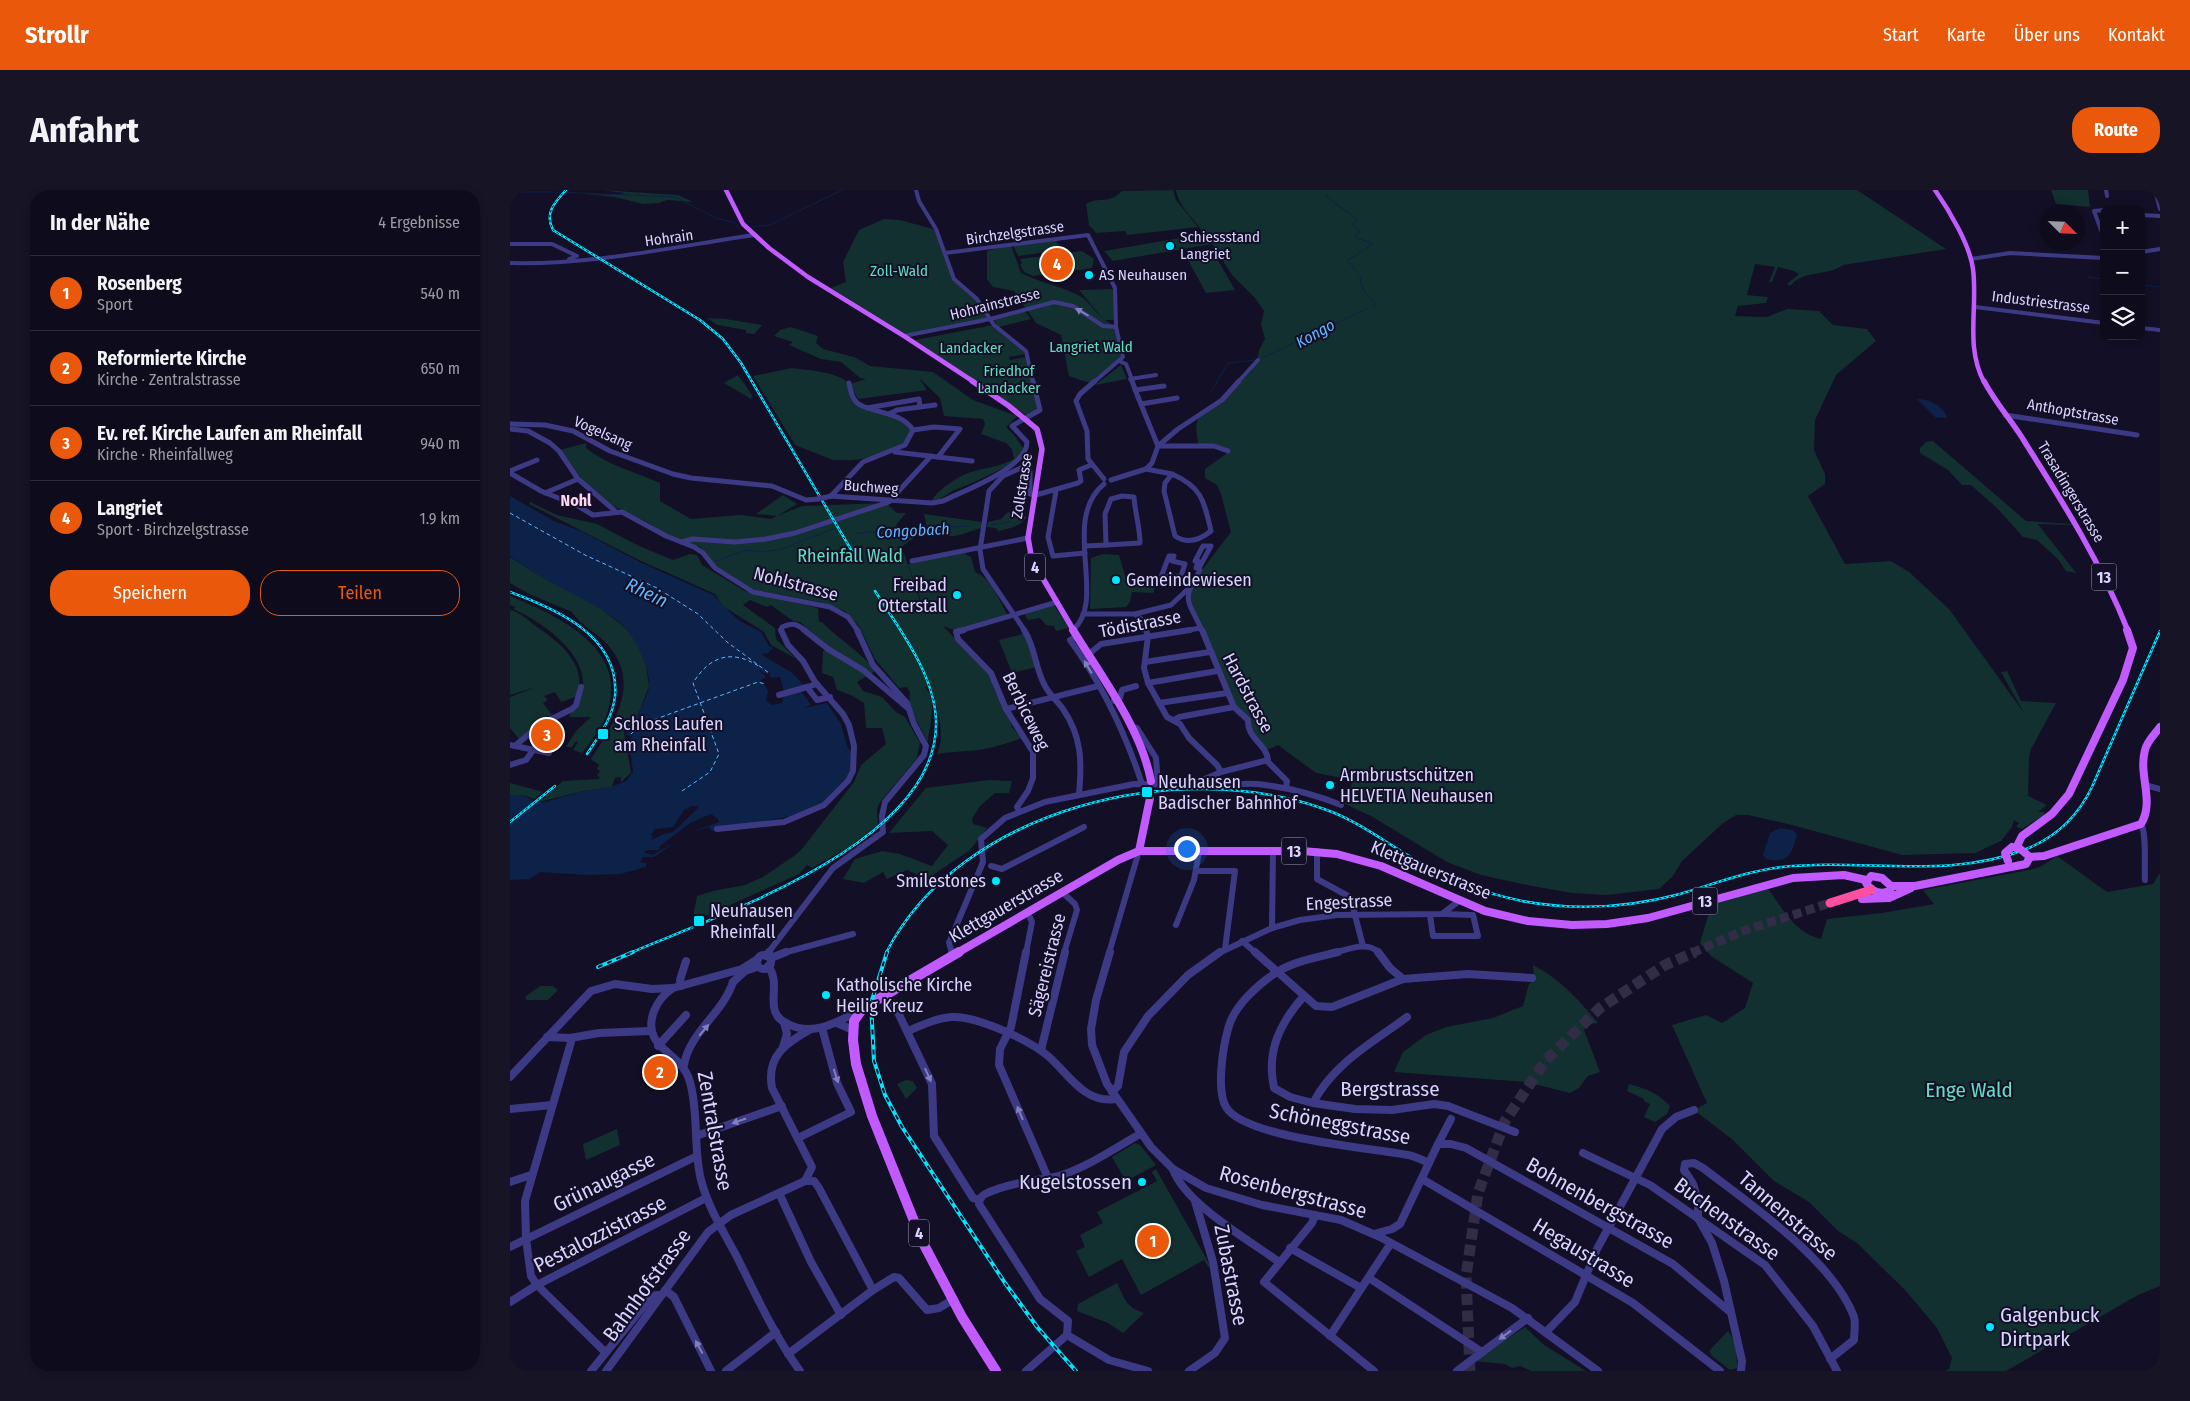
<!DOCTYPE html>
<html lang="de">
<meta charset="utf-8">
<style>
body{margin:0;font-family:"Fira Sans Condensed",sans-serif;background:#171425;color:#f1f3f6}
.controls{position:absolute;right:15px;top:15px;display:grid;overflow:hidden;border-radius:10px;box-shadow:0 2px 8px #0003}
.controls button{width:45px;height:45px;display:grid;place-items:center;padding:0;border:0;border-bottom:1px solid #2e2b3b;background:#0e0b1c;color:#f1f3f6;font:25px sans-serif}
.compass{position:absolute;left:1530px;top:15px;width:45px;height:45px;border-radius:50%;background:#0e0b1c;box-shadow:0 2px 8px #0003;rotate:114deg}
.you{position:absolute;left:676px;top:658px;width:18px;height:18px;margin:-12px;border:4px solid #fff;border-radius:50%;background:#1a73e8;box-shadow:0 0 0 8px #1a73e833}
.badge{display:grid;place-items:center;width:32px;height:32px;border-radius:50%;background:#ea580c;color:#fff;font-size:16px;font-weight:700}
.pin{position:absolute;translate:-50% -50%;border:2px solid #fff;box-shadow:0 1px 5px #0006}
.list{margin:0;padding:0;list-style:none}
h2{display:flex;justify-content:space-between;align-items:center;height:65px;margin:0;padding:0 20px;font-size:21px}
h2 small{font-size:16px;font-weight:400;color:#9b9ba3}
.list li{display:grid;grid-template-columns:32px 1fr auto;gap:15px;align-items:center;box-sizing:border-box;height:75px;padding:0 20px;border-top:1px solid #2e2b3b}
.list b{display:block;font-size:19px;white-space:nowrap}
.list p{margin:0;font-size:16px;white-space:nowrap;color:#9b9ba3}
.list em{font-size:16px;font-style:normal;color:#9b9ba3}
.actions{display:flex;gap:10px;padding:15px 20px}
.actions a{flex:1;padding:11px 0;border:1px solid #ea580c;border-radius:20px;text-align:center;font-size:18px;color:#ea580c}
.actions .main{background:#ea580c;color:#fff}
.icon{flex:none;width:28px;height:28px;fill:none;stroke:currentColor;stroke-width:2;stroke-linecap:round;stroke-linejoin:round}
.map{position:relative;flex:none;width:1650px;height:1181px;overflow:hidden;border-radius:20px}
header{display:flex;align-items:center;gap:30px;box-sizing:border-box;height:70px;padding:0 25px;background:#ea580c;color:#fff}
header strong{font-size:24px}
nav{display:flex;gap:28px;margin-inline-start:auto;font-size:18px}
.intro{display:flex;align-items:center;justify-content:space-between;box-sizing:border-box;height:120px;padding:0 30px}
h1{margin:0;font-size:35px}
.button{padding:12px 22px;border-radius:20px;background:#ea580c;color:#fff;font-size:18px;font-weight:700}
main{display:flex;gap:30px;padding:0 30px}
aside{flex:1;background:#0e0b1c;border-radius:20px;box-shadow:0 2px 8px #0003}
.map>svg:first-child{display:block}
.green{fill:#12302f}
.water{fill:#0c2248;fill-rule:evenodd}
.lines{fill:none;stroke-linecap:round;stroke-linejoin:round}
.stream{stroke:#0c2248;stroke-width:1}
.ferry{stroke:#62b6ff;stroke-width:1;stroke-dasharray:4 3;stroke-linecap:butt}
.major-tunnel{stroke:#312d47;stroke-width:8;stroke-dasharray:8 4;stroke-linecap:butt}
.highway-tunnel-far1{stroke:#312d47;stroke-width:9;stroke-dasharray:9 4.5;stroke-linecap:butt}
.highway-tunnel{stroke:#312d47;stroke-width:11;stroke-dasharray:11 5.5;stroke-linecap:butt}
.minor-far3{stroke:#3d3a85;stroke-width:4}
.minor-far2{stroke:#3d3a85;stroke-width:5}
.minor-far1{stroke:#3d3a85;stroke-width:6}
.minor{stroke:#3d3a85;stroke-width:8}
.major-far3{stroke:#c25bff;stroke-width:4.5}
.major-far2{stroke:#c25bff;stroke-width:5.5}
.major-far1{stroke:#c25bff;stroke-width:8}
.major{stroke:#c25bff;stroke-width:10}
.highway{stroke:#ff4fa3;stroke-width:9}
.rail-far1-casing{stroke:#00e5ff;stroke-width:2.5}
.rail-casing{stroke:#00e5ff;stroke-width:4}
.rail-far1{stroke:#130f26;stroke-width:1;stroke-dasharray:2.5;stroke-linecap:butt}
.rail{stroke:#130f26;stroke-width:2;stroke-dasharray:5;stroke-linecap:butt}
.minor-bridge{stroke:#3d3a85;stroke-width:5}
.major-bridge{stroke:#c25bff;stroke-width:8}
.oneway{fill:#837fbc}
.poi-dot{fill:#00e5ff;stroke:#130f26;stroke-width:2}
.labels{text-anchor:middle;stroke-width:4;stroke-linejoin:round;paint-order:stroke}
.far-street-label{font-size:15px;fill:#d9d4ff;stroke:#130f26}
.far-poi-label{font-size:15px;fill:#d9d4ff;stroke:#130f26;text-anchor:start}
.far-park-label{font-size:15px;fill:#5fe0c0;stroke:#130f26}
.far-water-label{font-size:16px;font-style:italic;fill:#62b6ff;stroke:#130f26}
.far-quarter-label{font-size:16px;font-weight:bold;fill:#ffd6f0;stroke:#130f26}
.shield{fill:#130f26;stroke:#9e99be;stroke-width:1}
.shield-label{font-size:16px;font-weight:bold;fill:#d9d4ff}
.park-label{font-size:18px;fill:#5fe0c0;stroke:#130f26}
.poi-label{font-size:18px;fill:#d9d4ff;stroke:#130f26;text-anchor:start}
.street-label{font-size:18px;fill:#d9d4ff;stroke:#130f26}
.water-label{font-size:19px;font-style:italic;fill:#62b6ff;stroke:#130f26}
.near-street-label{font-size:21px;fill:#d9d4ff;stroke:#130f26}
.near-park-label{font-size:21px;fill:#5fe0c0;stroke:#130f26}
.near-poi-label{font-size:21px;fill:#d9d4ff;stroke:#130f26;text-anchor:end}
</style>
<header>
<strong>Strollr</strong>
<nav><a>Start</a><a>Karte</a><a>Über uns</a><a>Kontakt</a></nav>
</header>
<div class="intro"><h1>Anfahrt</h1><a class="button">Route</a></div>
<main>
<aside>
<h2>In der Nähe<small>4 Ergebnisse</small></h2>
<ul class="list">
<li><span class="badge">1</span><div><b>Rosenberg</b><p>Sport</p></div><em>540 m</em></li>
<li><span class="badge">2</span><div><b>Reformierte Kirche</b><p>Kirche · Zentralstrasse</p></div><em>650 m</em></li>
<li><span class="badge">3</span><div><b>Ev. ref. Kirche Laufen am Rheinfall</b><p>Kirche · Rheinfallweg</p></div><em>940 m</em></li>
<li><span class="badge">4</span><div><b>Langriet</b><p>Sport · Birchzelgstrasse</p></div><em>1.9 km</em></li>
</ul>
<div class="actions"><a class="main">Speichern</a><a>Teilen</a></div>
</aside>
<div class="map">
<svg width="1650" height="1181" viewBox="0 0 1650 1181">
<rect width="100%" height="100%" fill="#130f26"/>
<g class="green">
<path d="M91 0 168 5 183 12 157 10 149 13 133 14 105 7 75 4 109 5 114 3Z"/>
<path d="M663 0 666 10 688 37 617 45 615 41 586 43 579 35 576 14C589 6 599 15 612 1Z"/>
<path d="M666 0H1347L1436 59 1333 75C1316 87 1295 79 1280 96L1277 94 1289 84 1284 81 1268 77 1262 92H1259L1265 77 1245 74 1237 105 1258 107 1256 113 1228 116 1225 126 1257 127 1277 119 1309 121 1323 135 1357 139 1366 151 1326 185 1305 230 1304 260 1315 284V294L1298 306 1335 374 1381 371 1399 382 1439 419 1514 523 1491 482 1497 481 1511 511 1546 513 1521 559 1519 567 1518 606 1537 615 1528 622H1534V625L1512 639 1506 637 1509 633 1504 630 1502 637 1491 651 1465 663 1392 665 1282 635 1238 625H1226L1212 634 1172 671 1163 686 1149 699 1097 705 1062 703 1022 696 971 685 937 672 861 626 835 614 843 590 806 583 768 555 757 560 738 540 736 527 726 517 677 410 686 388 721 342 711 304 707 295 695 288V279L716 264 715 258 688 254 686 236 688 229 711 213 740 182 747 172 749 160 755 149 751 135 754 121 745 108 722 85 702 54 603 71 594 61 694 44C685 29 669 18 666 0Z"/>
<path d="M1541 0H1578L1580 17 1546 14Z"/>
<path d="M374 29 390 30 423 39 435 63 444 91 465 109 477 128 473 133 396 145 321 98 336 92 333 72 349 40Z"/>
<path d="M546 50 552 60 508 66 503 55Z"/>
<path d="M501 55 511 83C528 92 548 95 566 104 582 111 586 128 604 135L611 163 610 168 580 193 559 186 551 145 526 133 504 101 483 97 477 89V61Z"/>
<path d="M572 61 584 69 582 78 523 86 514 82 510 75 512 73 510 69Z"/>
<path d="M705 65 725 100 696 103 677 68Z"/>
<path d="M604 99 605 130H594L569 100Z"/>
<path d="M514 120 521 129 489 137 483 129Z"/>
<path d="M197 128 216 129 252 135 244 144 236 143V140L207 135Z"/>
<path d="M483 135 512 159 515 164 499 167 500 170 516 167 527 216 526 222 516 225 405 150Z"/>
<path d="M281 137 308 146 306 153 313 159 344 167 360 176 423 182 463 210 507 226 496 237 504 245 513 258 510 268C489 281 470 290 447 299 438 302 432 311 422 310 430 298 451 284 465 281 479 277 492 276 504 269L502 259 496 253 471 244 475 234 473 229 434 226 430 208 409 188 417 200 348 209 340 194 356 189 350 188 331 172 311 169 279 155 283 152 264 146 270 140Z"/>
<path d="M611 175 617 189 585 195Z"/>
<path d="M282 178C296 180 333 182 339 195 341 200 341 206 342 211 361 224 386 222 401 240L395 254 361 268 342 270H323L285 255 243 186Z"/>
<path d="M228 185 242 205 241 209 214 193Z"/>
<path d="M1423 251 1516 331 1563 334 1564 335 1528 334 1566 383 1556 381 1548 369 1527 350 1513 347 1488 319 1461 295H1452L1438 280 1410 263V258L1416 252Z"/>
<path d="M76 253V258C97 275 125 282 150 293V311L181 329 230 325 261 329 267 326 246 324 273 305 287 314 267 326 292 316 376 313 387 323H396L386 335 388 337 417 338 414 324 472 332 471 338C463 340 453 345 444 346 420 347 413 338 392 357L411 414 426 429 412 414 398 374 454 363 461 367 465 382C483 389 489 412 498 425L447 441 433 436 480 485 484 499 502 535 501 536 512 548C495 554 476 560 458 561 448 562 438 562 427 564 436 545 427 518 422 498L414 497C429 510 419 535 418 552 412 541 396 514 400 503L397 497 389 498 365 469 349 436 335 421 310 412 240 399 204 375 190 357 156 345 139 333 101 315 73 291 50 260Z"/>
<path d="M20 312 47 325 87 334 129 356 163 370 180 364 187 365 192 375 235 401 308 418 309 432H312C327 448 355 465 365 481L347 492 353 501 372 507 386 522 395 527 410 553 407 568 370 612 367 619 368 635 339 657 302 678 297 675 289 684 182 732 187 706 203 701 235 695 253 687 284 666 292 659 344 592 351 575 376 554 372 538H356L354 513 343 506 327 500 323 487 312 483 313 461 320 459 290 432 283 431 261 415 257 417 240 410 233 415 265 438 266 449 285 468 261 455 254 442 213 416 205 404 129 370 19 314Z"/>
<path d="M498 322 517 327C510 336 500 339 488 341L486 338 477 337 478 332 491 329Z"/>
<path d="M593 364 609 365 616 389 647 392 643 403 622 402 620 412 616 417 580 419 581 368Z"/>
<path d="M0 367 27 384 88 416 119 441 129 456 136 476 139 496 130 520 120 538 114 539C115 555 119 567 121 583L111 592V587L105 588 102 597 73 601 29 612 53 591 89 589 90 587 87 586 90 581 87 579 89 575 81 569C106 531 133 490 94 451 85 442 67 432 62 422L19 404 0 393Z"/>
<path d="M0 406C49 426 120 459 97 524 92 538 81 551 72 563L63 560 68 552H65L62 557H56L66 541 81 527H59C63 518 70 511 72 503 82 466 31 431 3 419L6 417 0 415Z"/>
<path d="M544 415 559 438 546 441 544 436 536 435 530 428 518 430 514 423Z"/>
<path d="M0 420C10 422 19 431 27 437 52 454 76 474 68 506L51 512 45 502 34 506 38 510 33 513 42 525 31 529 32 532 10 550 0 538V507L26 497 0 505Z"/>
<path d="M513 444 522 458 527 477 502 483 489 450Z"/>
<path d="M479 590 502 591 499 603H485L470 616 462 629 463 634 477 638 460 660 417 689 397 680 377 689 373 682 354 693 333 689 345 669 372 661 390 664 422 676 438 655 422 641 379 643 416 598Z"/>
<path d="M0 593 33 602 24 609 14 605H0Z"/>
<path d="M1547 666 1597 702 1643 694 1650 683V1096L1628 1105 1496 1181H1435L1439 1179 1442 1168 1427 1138 1396 1101 1347 1053 1328 1041 1299 1012 1264 991 1223 950 1184 920 1197 913 1162 835 1196 825 1212 833 1235 818 1243 793 1201 766 1190 753 1202 712 1257 697C1272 718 1285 743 1311 749L1317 729 1372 723 1424 714 1413 700 1519 680 1530 677Z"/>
<path d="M1023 775C1050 789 1068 809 1088 833L1077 834 1074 840 1090 882 1078 886 1069 898 1060 903 1016 892 884 882 893 862 916 845 936 837 983 828 1013 816 1019 794 1024 790Z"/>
<path d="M30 796H43L48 800 38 810H16V806Z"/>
<path d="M396 890 403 891 407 898 396 909 387 894Z"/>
<path d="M1119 894C1136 899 1147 902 1160 916L1157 924 1145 932 1134 927 1140 914 1134 911V909L1117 901Z"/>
<path d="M107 939 110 955 76 970 73 954Z"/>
<path d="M625 953 630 955 646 975 616 991 602 967Z"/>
<path d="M646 979 701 1077 699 1078 694 1070 631 1105 612 1069 579 1087 566 1061 575 1057 570 1045 593 1033 587 1022 647 991 642 982Z"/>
<path d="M607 1093C615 1110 616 1117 634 1123L613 1143 598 1133 567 1121 568 1114Z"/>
<path d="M1015 1137 1034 1155 1076 1181H1021L1010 1176 1002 1178 995 1174 964 1171Z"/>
<path d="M1218 1141C1226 1151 1227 1165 1227 1178L1220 1180 1202 1166 1199 1161Z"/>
</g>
<g class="water">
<path d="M1407 209C1419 209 1434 216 1437 228L1425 227Z"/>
<path d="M0 306 44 331 71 341 128 371 203 405 228 430 251 442 259 456 263 458 257 464 252 463 254 466 281 482 293 494 291 501 301 515 294 518 317 513 331 534 337 556 343 565 340 584 336 592 317 610 281 626 202 641 199 637 177 644 144 667H133L130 672 136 673V677L110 684 77 685 31 682 19 689 0 690V605H14L25 612H35L73 601 101 597 116 591 123 582 121 566 115 559 119 549 127 542 121 546 116 545C124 530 133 517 138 501 141 492 137 479 134 471 120 431 94 420 59 402 38 391 19 380 0 366ZM249 480 256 484 261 482 259 486 262 488 270 487 274 501 272 513 262 515 256 511 258 501 255 495H252L256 493 250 491 256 487ZM182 616H188V618L163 642 154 644 141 650 143 647 141 645 145 639 163 637 174 620ZM201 624 208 629 209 632 177 644 167 651 142 665 134 662 138 660H149L150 656 180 633Z"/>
<path d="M1270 638 1283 640 1287 645C1282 664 1278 674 1256 669L1253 665 1260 643Z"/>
</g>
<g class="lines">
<g class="stream">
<path d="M0 2H42"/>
<path d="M45 2 165 7 206 28 225 33 229 38"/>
<path d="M817 4V7L847 29 843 35 850 41 845 47 863 54 848 64"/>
<path d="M242 37 260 35 332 0"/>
<path d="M1634 63 1649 61"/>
<path d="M847 65 837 70 849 84"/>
<path d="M1566 68 1587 69"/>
<path d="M850 87 853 100 866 115"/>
<path d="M1578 87 1592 89"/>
<path d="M1631 95 1650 97"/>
<path d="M863 117 865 116"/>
<path d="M752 168 858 118"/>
<path d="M701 202 718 173 746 170"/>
<path d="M482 335 500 332"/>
<path d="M347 343 458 336"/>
<path d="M206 371 236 360 253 362 272 359 330 336"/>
<path d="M227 430 235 424"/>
</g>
<g class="ferry">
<path d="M0 323 75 365 147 398 188 424 217 452 259 483"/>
<path d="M121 544 132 534 248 492 255 494"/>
<path d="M172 601 200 582 209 564 183 493C200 465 223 459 250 477"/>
</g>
<path class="major-tunnel" d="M640 608 641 591"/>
<path class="highway-tunnel-far1" d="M1182 763 1233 741 1320 713"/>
<path class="highway-tunnel" d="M960 1181 956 1086 968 1003 995 931 1036 870 1090 818 1155 775 1185 762"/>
<g class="minor-far3">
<path d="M406 0 409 11 426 39 444 89 467 109 484 135 516 161 523 192"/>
<path d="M1596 0 1597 6"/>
<path d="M1645 0 1650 19"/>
<path d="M1594 20 1584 21 1594 48"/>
<path d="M1631 25 1650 26"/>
<path d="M0 54H42L67 66 59 69"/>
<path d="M1631 62 1650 59"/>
<path d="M435 63 578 45 605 98 606 137 613 167 584 192"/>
<path d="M1461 69 1500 63 1594 68"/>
<path d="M0 73C82 75 163 57 244 45"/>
<path d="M1465 117 1594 133"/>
<path d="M1631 138 1650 140"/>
<path d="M394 146 480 129 544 112 563 116 593 136 606 137"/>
<path d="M611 172 616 174 623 192"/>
<path d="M620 189 646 185"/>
<path d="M728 192 748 170"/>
</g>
<g class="minor-far2">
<path d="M585 191 570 204 566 211 577 241 578 269 594 289"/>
<path d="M622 191 628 207"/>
<path d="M339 193C340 198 341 204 344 209 352 224 389 218 403 240"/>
<path d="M625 200 654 196"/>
<path d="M628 207 648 256"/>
<path d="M631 214 667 208"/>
<path d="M357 218 409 209 410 217"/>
<path d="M379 224 387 220 425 215"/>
<path d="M1495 225 1627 245"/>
<path d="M0 234 35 235 63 241 100 261 163 284 181 288 262 296 296 310 308 309"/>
<path d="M0 239 18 241 40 253 49 261 68 289 105 321"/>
<path d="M403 240 424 237 450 239 428 267"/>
<path d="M648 256H704L718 261"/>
<path d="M385 262 462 271"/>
<path d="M636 279 662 284"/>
<path d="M0 281 27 270"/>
<path d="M0 283 31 301 68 316 83 325 112 322 156 346 184 357 193 363 205 378 243 402 320 417 338 427 348 441"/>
<path d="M662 284C692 297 694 311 701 341 690 350 677 354 665 346L654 301 655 293Z"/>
<path d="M601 290 636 279 642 273 648 256 668 239 712 210 729 191"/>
<path d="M546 301 538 347 543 366 575 363"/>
<path d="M35 303 68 289"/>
<path d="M321 306 353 272 395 255 403 240"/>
<path d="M612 306 624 307C625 323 630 337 630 353L596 355 595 324 601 309Z"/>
<path d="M313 308 321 306 422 313 433 311C455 300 517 278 517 252L502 236 530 220 523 191"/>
<path d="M385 310V305L421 266"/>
<path d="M172 352 183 349 225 352 256 349 285 343 379 312"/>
<path d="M575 356 596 355"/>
<path d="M693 356H701L689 378H686L688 371H685Z"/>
<path d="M659 366H664L662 371 675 374 671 386 651 387Z"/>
<path d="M402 371 518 348"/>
<path d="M690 380C670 412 679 410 692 441"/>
<path d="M573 424H625L632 430 636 441"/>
<path d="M625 424 661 415 679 398"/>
<path d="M563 440C598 410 550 330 594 294"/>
<path d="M271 441 272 437C283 432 287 434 296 441"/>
<path d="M449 441 547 412"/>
<path d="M515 441 473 379 470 360 479 301 493 286 513 277 520 281V304L526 305 568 293 571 291 569 280 581 275"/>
<path d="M672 441 691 438"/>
</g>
<g class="minor-far1">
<path d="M294 440 318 459 353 480 399 519"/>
<path d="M454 440 446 442 448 449 481 483 496 519 523 562V588L518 601 507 617 509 621"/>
<path d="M514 440C525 456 525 477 534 494 538 503 547 511 553 519 572 547 572 572 569 604"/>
<path d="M636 440 638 446 634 478 638 493 657 527 670 534 679 548 707 575 711 582"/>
<path d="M567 446 560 450C592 494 615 542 632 594"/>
<path d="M579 464 591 454 680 440"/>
<path d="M635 472 700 462"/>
<path d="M638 493 707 481"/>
<path d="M307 494 297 497 307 510 320 507"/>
<path d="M269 505 297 497"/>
<path d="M604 511 610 508 612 500 626 496"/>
<path d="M649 513 717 503"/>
<path d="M496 519 588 496"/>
<path d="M664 530 669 527 724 517"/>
<path d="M621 536 627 538 646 568 648 594"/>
<path d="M0 555 39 563"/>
<path d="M6 555 31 534 62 519 66 515 71 497"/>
<path d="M757 571 777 591 776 598"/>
<path d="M0 575 16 570 24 559"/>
<path d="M696 590C712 597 730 593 747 594 776 597 804 604 831 615"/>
<path d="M1635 595 1650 599"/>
<path d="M1631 634C1637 644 1634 676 1635 690"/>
<path d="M207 639 274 632 314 615 338 591 343 581 344 556 339 535 333 524 305 492 293 471 278 455 271 440"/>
<path d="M807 661V689L838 706 841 710 853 756"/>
<path d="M481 676 492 679 574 637"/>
<path d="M686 681H725L715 759"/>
<path d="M553 703 565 714 567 720 554 763"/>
<path d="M920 725 923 746H968L963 725 933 724"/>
<path d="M666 735 684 690 689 662"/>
<path d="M762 738 763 661"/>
<path d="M732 751 746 763"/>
<path d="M258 763 323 678 373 642 372 626 375 612 414 565 416 556 404 534 397 513 363 475 347 440"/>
<path d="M273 763 343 744"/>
<path d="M442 763 439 753 473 672 471 649 495 628 535 612 624 594 681 595 711 582 758 570C756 553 737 549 738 530L724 517 692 440"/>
<path d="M516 763 522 732 518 723"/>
<path d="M599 763 629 661"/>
<path d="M709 763 762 738 790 730 827 725 932 724 949 711"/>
<path d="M823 763C837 760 858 750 869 763"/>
</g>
<g class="minor">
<path d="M442 762 443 766"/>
<path d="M516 762 501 837 490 859 489 875 538 988"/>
<path d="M600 762 586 810 581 839 582 855 597 894 641 957 663 979 696 998 752 1015 831 1030 870 1047 1002 1118 1088 1181"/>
<path d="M745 762 806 816 822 817 893 789 958 784 1022 788"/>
<path d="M828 762C808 767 785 771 767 782 748 794 723 817 718 839 713 857 706 900 716 917 734 948 862 958 898 965 905 966 912 970 919 973"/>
<path d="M868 762 880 778 893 789"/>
<circle cx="254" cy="772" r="7"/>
<path d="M256 766 259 762"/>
<path d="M261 768 276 762"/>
<path d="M258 776C268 789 262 802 264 817 265 825 271 831 278 834 303 847 328 832 350 820"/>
<path d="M223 792 235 781 247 777"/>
<path d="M171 796 170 790 176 771"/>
<path d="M163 798C154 804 148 811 144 821 130 859 172 861 180 892 189 924 183 958 191 990 198 1017 213 1041 226 1065 246 1105 264 1145 290 1181"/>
<path d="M794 806C770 833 756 861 764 898L780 907 803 913 845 919 882 920 924 914 938 916 1005 942"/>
<path d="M370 809 384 814 422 894 424 946 463 1008 469 1010"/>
<path d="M327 833 343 840"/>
<path d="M398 841C412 835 427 828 442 827 467 826 519 850 538 866 559 884 574 914 606 909"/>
<path d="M37 847 60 848 89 843 140 841"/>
<path d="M60 848 61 852 15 1011 16 1049 21 1086 27 1095 95 1162"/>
<path d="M148 856 176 825"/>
<path d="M273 857 277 844 274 832"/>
<path d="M531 860 555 762"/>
<path d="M174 875C179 843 213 823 223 792"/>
<path d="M0 887 81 801 105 794 142 799 163 798 232 779 248 769"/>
<path d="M602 902 608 896 614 862 638 826 678 785 710 762"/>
<path d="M803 913C824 873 862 853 897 827"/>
<path d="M0 919 42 915"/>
<path d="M186 946 272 916"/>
<path d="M288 948 341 922 327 893 312 838"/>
<path d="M928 954 941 929"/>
<path d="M1073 963 1140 995 1255 1075 1303 1136 1327 1181"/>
<path d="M663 979C674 1013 739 1050 769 1072"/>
<path d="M912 989 1123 1113 1210 1181"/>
<path d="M295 991H304L309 998 363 1100"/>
<path d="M0 992 21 985"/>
<path d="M269 1003 301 1072 331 1125"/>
<path d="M805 1025 802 1033 754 1092 864 1181"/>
<path d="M864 1044 882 1039 890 1034 928 954H941L956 958 1163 1074 1219 1121"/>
<path d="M0 1057 187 966"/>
<path d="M780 1058 851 1098"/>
<path d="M859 1088 972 1162"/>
<path d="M155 1100 164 1107 201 1181"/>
<path d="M0 1112 27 1095 196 1008"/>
<path d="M1036 1142 1065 1112 1087 1059 1152 939 1166 927 1184 920"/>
<path d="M557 1145 558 1131 530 1109 469 1014C469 1005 477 1003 485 1000 506 991 530 991 552 985 579 976 605 958 630 944"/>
<path d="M557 1145 599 1170 638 1181"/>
<path d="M820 1146 881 1053"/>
<path d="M278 1164 363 1100 384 1087 389 1088 417 1120 429 1118 444 1109"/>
<path d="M81 1181 137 1112 146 1105H151"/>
<path d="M96 1181 198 1042 221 1025 295 991 302 977 262 898C256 866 276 853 301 839"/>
<path d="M216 1181 266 1142"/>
<path d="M516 1181 557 1145"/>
<path d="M679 1181 705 1163 715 1148 703 1072 685 1011"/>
<path d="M947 1181 1018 1128"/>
<path d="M1231 1181 1232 1171 1214 1091 1202 1053 1188 1028V1011L1183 994 1174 980 1175 974 1184 973 1193 978C1241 1015 1323 1070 1344 1127 1346 1134 1344 1143 1344 1150L1320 1169"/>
</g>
<g class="major-far3">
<path d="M216 0 233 34 259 58 298 87 394 146 464 192"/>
<path d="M1425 0C1439 20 1460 55 1463 79 1468 118 1455 156 1474 192"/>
</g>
<g class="major-far2">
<path d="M462 191 499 216 527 239 532 259 518 348 522 370 564 441"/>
<path d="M1474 191C1486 214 1503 232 1516 254 1554 314 1592 375 1618 441"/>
</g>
<g class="major-far1">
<path d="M563 440C591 486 631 538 641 591"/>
<path d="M1506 658 1512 646 1542 624 1559 604 1613 490 1623 458 1617 440"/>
<path d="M629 661 640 608"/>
<path d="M1361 686 1372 688 1381 696 1380 701C1370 705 1362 702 1356 693Z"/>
<path d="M1381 696H1405L1516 674 1520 667 1534 666 1631 634C1645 611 1628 585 1635 560 1637 551 1645 544 1650 537"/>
<path d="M1352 709 1379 708 1401 698"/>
<path d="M447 763 608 670 629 661H792L827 664 871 676 975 721 1018 731 1062 735 1097 734 1138 728 1283 688 1334 685 1356 690"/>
</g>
<path class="major" d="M449 762 353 818 344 831 343 850 346 874 362 926 412 1051 452 1127 486 1181"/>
<path class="highway" d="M1320 713 1361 700"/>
<g class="rail-far1-casing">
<g id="rail-far1">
<path d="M56 0C45 12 34 23 43 40L190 130 213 149 231 173 346 368"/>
<path d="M0 402C46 419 110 446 105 506 103 528 88 547 77 564"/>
<path d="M0 632 45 596"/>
<path d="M120 763C211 724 431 652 426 530 424 483 389 439 365 401"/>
<path d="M376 763C451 617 668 567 814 619 846 630 872 650 901 667 935 688 973 703 1012 711 1065 721 1117 718 1170 704 1204 694 1237 681 1272 677 1353 668 1439 690 1516 659 1547 647 1568 626 1582 597L1650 441"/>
</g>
</g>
<g class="rail-casing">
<g id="rail">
<path d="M377 762 361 813 364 871 375 905 392 937 495 1093 528 1138 566 1181"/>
<path d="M88 777 123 762"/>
</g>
</g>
<use href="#rail-far1" class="rail-far1"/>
<use href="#rail" class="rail"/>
<path class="minor-bridge" d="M308 309 313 308"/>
<g class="major-bridge">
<path d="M1509 658 1520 667"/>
<path d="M1498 671 1495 663 1502 657"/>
</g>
</g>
<defs><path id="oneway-solid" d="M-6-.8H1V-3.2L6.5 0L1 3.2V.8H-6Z" transform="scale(1.25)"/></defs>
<g class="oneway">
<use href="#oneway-solid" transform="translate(572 122) rotate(-150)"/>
<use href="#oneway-solid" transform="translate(578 477) rotate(-121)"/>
<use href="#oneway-solid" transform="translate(194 840) rotate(-50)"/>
<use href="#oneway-solid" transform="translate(418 885) rotate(66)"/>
<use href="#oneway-solid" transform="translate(326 886) rotate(72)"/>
<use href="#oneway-solid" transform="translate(510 923) rotate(-113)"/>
<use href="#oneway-solid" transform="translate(229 931) rotate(161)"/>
<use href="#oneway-solid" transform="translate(995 1145) rotate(144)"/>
<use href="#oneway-solid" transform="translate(189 1157) rotate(-118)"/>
</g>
<g class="poi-dot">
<circle cx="660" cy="56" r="5"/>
<circle cx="579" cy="85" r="5"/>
<circle cx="606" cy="390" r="5"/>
<circle cx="447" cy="405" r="5"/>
<rect x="87" y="538" width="12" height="12" rx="2.5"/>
<circle cx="820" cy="595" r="5"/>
<rect x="631" y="596" width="12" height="12" rx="2.5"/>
<circle cx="486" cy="691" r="5"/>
<rect x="183" y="725" width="12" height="12" rx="2.5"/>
<circle cx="316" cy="805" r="5"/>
<circle cx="632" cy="992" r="5"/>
<circle cx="1480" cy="1137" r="5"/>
</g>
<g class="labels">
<g class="far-street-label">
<text transform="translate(505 43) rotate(-8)" y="5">Birchzelgstrasse</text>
<text transform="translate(159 48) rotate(-8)" y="5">Hohrain</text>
<text transform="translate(1531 112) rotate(7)" y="5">Industriestrasse</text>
<text transform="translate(485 114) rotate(-14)" y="5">Hohrainstrasse</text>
<text transform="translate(1563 222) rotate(10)" y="5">Anthoptstrasse</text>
<text transform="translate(93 243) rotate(24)" y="5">Vogelsang</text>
<text transform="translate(512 296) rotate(-81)" y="5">Zollstrasse</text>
<text transform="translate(361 297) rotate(4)" y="5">Buchweg</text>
<text transform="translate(1561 302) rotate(59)" y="5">Trasadingerstrasse</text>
</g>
<g class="far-poi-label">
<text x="670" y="52">Schiessstand<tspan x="670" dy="17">Langriet</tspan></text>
<text x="589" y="90">AS Neuhausen</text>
</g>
<g class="far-park-label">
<text x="389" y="86">Zoll-Wald</text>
<text x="581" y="162">Langriet Wald</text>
<text x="461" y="163">Landacker</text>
<text x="499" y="186">Friedhof<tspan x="499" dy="17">Landacker</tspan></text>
</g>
<g class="far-water-label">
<text transform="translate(805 143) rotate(-29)" y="6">Kongo</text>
<text transform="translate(403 340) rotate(-3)" y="6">Congobach</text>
</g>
<g class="far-quarter-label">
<text x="66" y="316">Nohl</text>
</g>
<g class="shield">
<rect x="515" y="363.5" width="20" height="27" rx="4"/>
<rect x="1581.5" y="373.5" width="25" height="27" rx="4"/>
<rect x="771.5" y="647.5" width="25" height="27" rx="4"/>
<rect x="1182.5" y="697.5" width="25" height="27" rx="4"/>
<rect x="399" y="1029.5" width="20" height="27" rx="4"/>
</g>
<g class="shield-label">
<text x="525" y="383">4</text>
<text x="1594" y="393">13</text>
<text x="784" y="667">13</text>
<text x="1195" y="717">13</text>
<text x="409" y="1049">4</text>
</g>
<g class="park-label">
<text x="340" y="372">Rheinfall Wald</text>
</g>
<g class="poi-label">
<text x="616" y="396">Gemeindewiesen</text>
<text x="437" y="401" text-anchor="end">Freibad<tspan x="437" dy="21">Otterstall</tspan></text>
<text x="104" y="540">Schloss Laufen<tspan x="104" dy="21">am Rheinfall</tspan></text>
<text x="830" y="591">Armbrustschützen<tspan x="830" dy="21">HELVETIA Neuhausen</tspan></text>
<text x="648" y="598">Neuhausen<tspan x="648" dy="21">Badischer Bahnhof</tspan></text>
<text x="476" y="697" text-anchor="end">Smilestones</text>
<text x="200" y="727">Neuhausen<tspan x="200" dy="21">Rheinfall</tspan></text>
<text x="326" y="801">Katholische Kirche<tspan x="326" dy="21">Heilig Kreuz</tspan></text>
</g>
<g class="street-label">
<text transform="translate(286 394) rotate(15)" y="6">Nohlstrasse</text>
<text transform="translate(630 434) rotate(-11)" y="6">Tödistrasse</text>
<text transform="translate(738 503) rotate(62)" y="6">Hardstrasse</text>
<text transform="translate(516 521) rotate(64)" y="6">Berbiceweg</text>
<text transform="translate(921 680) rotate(22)" y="6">Klettgauerstrasse</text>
<text transform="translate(839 712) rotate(-3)" y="6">Engestrasse</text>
<text transform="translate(496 716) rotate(-30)" y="6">Klettgauerstrasse</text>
<text transform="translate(537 775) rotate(-76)" y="6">Sägereistrasse</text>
</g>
<g class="water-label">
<text transform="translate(137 402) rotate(26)" y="7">Rhein</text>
</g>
<g class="near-street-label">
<text x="880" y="906">Bergstrasse</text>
<text transform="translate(830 934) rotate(11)" y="7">Schöneggstrasse</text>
<text transform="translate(205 941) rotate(80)" y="7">Zentralstrasse</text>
<text transform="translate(94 992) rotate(-26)" y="7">Grünaugasse</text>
<text transform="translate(783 1002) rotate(15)" y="7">Rosenbergstrasse</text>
<text transform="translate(1090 1013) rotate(29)" y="7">Bohnenbergstrasse</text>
<text transform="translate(1278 1026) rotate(41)" y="7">Tannenstrasse</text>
<text transform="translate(1217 1029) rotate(36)" y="7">Buchenstrasse</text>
<text transform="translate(90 1044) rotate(-27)" y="7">Pestalozzistrasse</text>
<text transform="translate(1074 1063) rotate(31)" y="7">Hegaustrasse</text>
<text transform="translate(721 1085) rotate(79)" y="7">Zubastrasse</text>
<text transform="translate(137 1095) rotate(-54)" y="7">Bahnhofstrasse</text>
</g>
<g class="near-park-label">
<text x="1459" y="907">Enge Wald</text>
</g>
<g class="near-poi-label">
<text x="622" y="999">Kugelstossen</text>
<text x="1490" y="1132" text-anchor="start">Galgenbuck<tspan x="1490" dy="24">Dirtpark</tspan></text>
</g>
</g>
</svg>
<div class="controls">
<button>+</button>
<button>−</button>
<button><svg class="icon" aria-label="layers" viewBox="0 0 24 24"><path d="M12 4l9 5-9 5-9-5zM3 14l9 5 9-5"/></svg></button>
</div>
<svg class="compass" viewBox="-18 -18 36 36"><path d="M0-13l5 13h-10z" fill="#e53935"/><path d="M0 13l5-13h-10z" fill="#9b9ba3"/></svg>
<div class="you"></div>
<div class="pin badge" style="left:643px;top:1051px">1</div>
<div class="pin badge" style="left:150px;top:882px">2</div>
<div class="pin badge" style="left:37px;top:545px">3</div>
<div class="pin badge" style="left:547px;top:74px">4</div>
</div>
</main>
